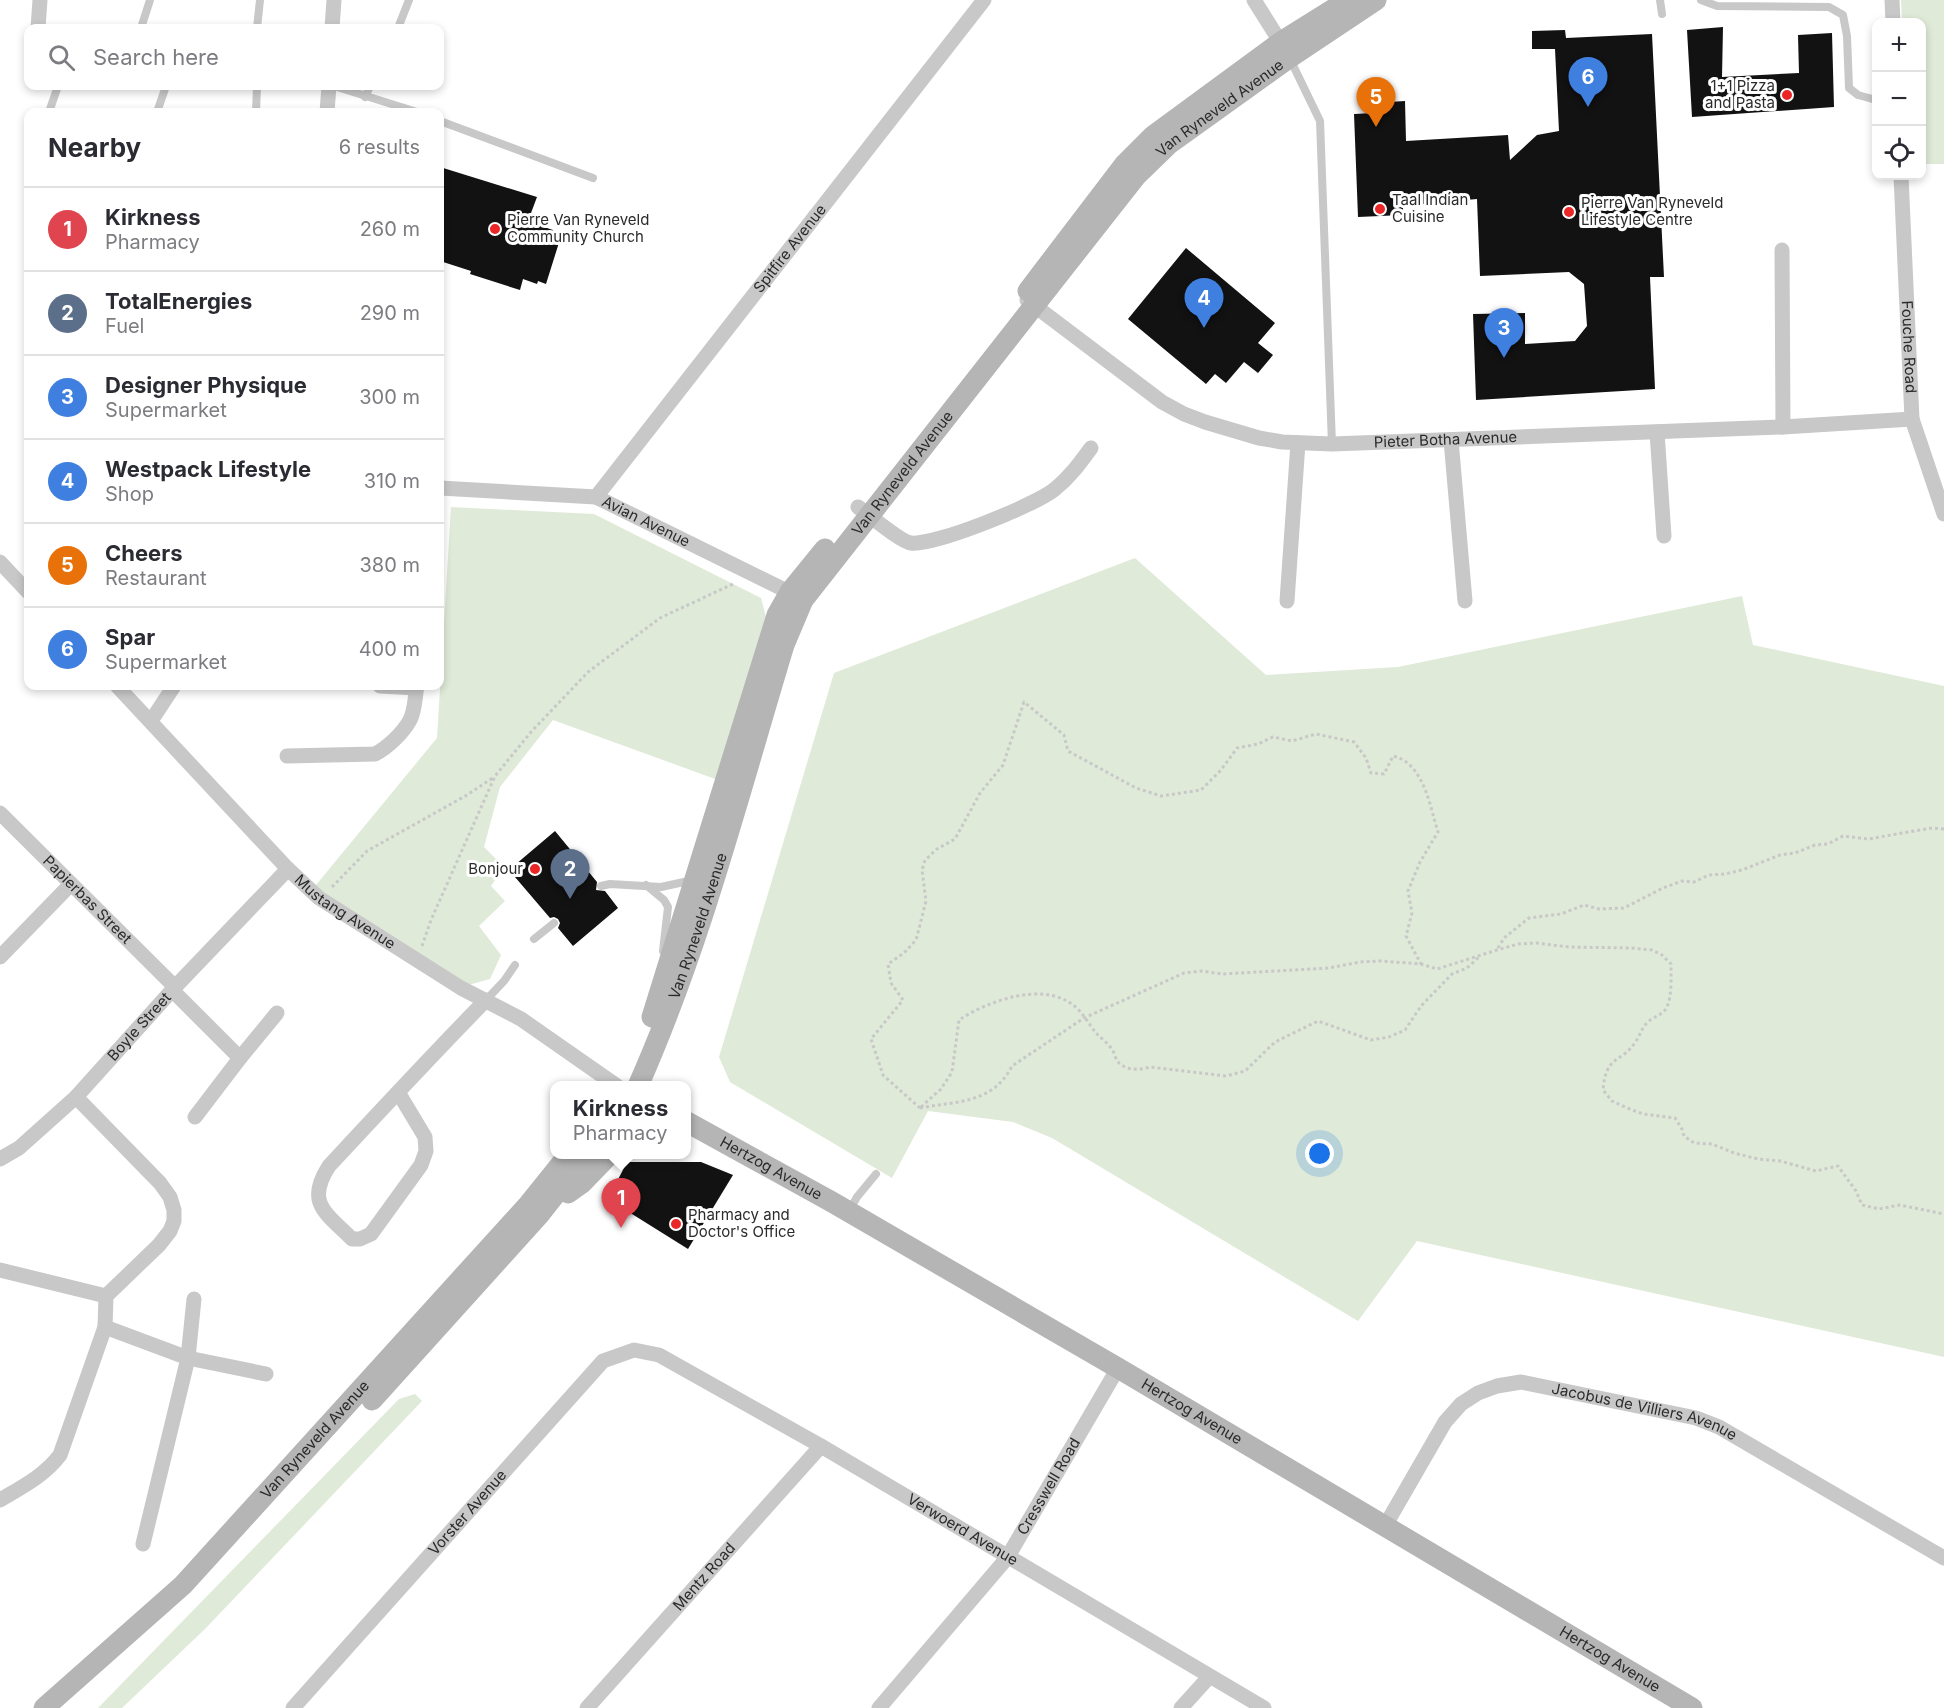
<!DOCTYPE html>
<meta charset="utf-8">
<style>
body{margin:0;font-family:Inter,sans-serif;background:#f7f7f7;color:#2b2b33}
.controls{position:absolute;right:18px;top:18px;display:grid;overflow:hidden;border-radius:12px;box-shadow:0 3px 9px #0003}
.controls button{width:54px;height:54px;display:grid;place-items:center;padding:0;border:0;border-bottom:2px solid #e1e1e2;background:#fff;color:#2b2b33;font:30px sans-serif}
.you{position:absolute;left:1320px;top:1154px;width:21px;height:21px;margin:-15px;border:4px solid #fff;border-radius:50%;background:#1a73e8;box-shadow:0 0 0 9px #1a73e833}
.badge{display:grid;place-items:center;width:39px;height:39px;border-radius:50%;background:#2563eb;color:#fff;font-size:20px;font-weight:700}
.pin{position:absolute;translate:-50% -50px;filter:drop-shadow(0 2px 3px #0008)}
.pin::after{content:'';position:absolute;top:32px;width:21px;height:18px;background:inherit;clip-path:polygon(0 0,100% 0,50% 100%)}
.popup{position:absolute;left:550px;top:1081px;width:141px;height:78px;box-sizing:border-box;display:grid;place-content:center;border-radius:12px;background:#fff;filter:drop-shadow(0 2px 4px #0005);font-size:20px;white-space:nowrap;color:#7c7c81}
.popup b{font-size:22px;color:#2b2b33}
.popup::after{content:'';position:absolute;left:50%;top:100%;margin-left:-12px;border:12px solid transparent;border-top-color:#fff}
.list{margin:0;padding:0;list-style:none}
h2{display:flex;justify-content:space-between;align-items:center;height:78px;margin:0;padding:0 24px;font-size:26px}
h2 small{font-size:20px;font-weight:400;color:#7c7c81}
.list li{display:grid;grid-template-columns:39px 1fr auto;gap:18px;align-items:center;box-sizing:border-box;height:84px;padding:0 24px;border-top:2px solid #e1e1e2}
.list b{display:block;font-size:22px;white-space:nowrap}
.list p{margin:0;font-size:20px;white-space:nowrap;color:#7c7c81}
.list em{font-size:20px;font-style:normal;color:#7c7c81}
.icon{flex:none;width:33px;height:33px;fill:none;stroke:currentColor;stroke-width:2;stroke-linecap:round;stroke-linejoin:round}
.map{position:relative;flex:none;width:1944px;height:1708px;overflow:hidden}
.search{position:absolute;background:#fff;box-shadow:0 3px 9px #0003;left:24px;top:24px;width:420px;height:66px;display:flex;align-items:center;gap:15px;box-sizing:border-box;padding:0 21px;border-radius:12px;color:#7c7c81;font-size:22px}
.panel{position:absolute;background:#fff;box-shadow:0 3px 9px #0003;left:24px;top:108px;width:420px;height:582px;border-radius:12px}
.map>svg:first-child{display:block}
.green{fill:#e0ead8}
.building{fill:#121212}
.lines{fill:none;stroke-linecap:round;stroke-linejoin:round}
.path{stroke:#c8c8c8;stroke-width:3;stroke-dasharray:3 3;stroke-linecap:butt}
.lane{stroke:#c8c8c8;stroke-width:8}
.street{stroke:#c8c8c8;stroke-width:15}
.secondary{stroke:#b5b5b5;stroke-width:21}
.poi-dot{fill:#ea2626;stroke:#fff;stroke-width:2}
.labels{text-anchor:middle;stroke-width:6;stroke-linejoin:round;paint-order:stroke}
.poi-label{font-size:15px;fill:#2b2b2b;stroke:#fff;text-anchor:start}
.street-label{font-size:15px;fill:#2b2b2b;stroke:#fff}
</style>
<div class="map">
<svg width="1944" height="1708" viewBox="0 0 1944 1708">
<rect width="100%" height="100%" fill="#fff"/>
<g class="green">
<path d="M1901 0H1944V164H1922V22H1902Z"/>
<path d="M451 507 594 514 761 598 770 632 718 780 553 720 500 787 484 847 504 867 491 886 505 901 479 926 501 955 490 979 461 987 319 898 316 885 437 738Z"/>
<path d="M1135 558 1266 675 1398 667 1742 596 1753 645 1944 686V1357L1417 1241 1358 1321 1052 1138 1013 1122 928 1111 892 1178 730 1082 719 1057 834 673Z"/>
<path d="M415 1394 422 1401 205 1629 122 1708H98L399 1399Z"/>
</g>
<g class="building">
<path d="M1723 27 1722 77 1799 73 1798 35 1832 33 1834 107 1692 117 1687 30Z"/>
<path d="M1565 30 1566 38 1652 34 1664 277H1650L1655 389 1476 400 1473 314 1525 313V344L1575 341 1587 326 1584 284 1569 272 1480 276 1477 199 1403 206V215L1358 217 1354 114 1373 113V103L1405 101 1406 141 1508 135 1510 160 1537 135 1559 131 1555 49H1532V31Z"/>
<path d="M440 167 537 197 531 213 541 216 538 225 562 233 546 284 538 281 537 284 523 279 520 290 470 274 471 271 440 261Z"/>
<path d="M1186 248 1275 323 1258 343 1273 355 1258 373 1244 362 1226 383 1215 374 1206 384 1128 319Z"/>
<path d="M555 831 597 882 596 890 605 891 618 908 573 946 558 928 560 923 558 919 554 917 550 918 509 870Z"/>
<path d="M627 1162H701L733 1175 688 1249 608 1199Z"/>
</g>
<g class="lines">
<g class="path">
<path d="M332 887 367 851 467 795 494 777"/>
<path d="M422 946 431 920 495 776 531 732 588 672 660 618 735 583"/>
<path d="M1498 948 1504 938 1529 918 1561 914 1584 905 1599 909 1624 908 1663 888 1682 881 1694 882 1709 875 1725 874 1742 870 1780 855 1795 853 1815 845 1828 844 1843 836 1868 839 1932 828 1944 829"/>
<path d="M921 1107 941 1089 952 1072 959 1020C988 1001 1042 981 1073 1005 1083 1012 1089 1025 1097 1034 1102 1039 1109 1044 1113 1051 1115 1055 1116 1060 1119 1063 1128 1071 1140 1070 1150 1067L1226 1076 1245 1071 1275 1042 1318 1021 1371 1040 1389 1037 1405 1030 1421 1006 1452 974 1467 968 1480 956"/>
<path d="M920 1108C956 1101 993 1104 1012 1066L1084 1018 1184 973 1202 971 1222 974 1329 968 1360 962 1381 961 1421 964 1437 969 1497 950 1518 944 1536 943 1569 947 1631 948 1652 950 1662 955 1671 964C1671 978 1672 995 1667 1007 1663 1015 1655 1016 1649 1021 1641 1028 1641 1034 1636 1041 1622 1064 1606 1053 1603 1090L1612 1101 1627 1108 1643 1114 1675 1118 1682 1129 1684 1136 1694 1143 1712 1144 1734 1153 1758 1159 1780 1161 1816 1171 1838 1166 1856 1191 1862 1205 1879 1209 1900 1205 1944 1214"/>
<path d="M920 1108 883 1075 871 1039 903 1000 891 983 888 964 904 953 916 940 926 901 922 870 925 860 937 849 955 839 980 793 1003 765 1024 702 1064 735 1068 751 1136 788 1161 796 1201 790 1221 770 1237 748 1258 744 1273 737 1292 741 1316 734 1354 742 1366 758 1371 773 1384 774 1393 756C1424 763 1430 807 1438 832L1420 862 1408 891 1412 913 1406 936 1421 964"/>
</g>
<g class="lane">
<path d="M1660 0 1662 14"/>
<path d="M1701 0 1717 6 1829 7 1843 15 1847 36 1849 88 1858 95 1876 100"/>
<path d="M141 28 150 0"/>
<path d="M257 28 260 0"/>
<path d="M398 28 409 0"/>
<path d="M1290 59 1320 121 1332 444"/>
<path d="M334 86 417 112"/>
<path d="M365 97 370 86"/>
<path d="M49 112 58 86"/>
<path d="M157 112 166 86"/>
<path d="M256 112 257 86"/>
<path d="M440 121 593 178"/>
<path d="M646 885 664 900 668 907 663 951"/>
<path d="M601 886 610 884 661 887 693 880"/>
<path d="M534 939 554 923"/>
<path d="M486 1000 504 981 515 965"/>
<path d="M849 1211 857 1197 876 1174"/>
</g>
<g class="street">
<path d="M1254 0 1286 51"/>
<path d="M1892 0 1893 22"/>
<path d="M38 28 40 0"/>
<path d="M332 28 334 0"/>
<path d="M327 112 329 86"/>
<path id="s1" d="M1901 176 1912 419 1944 514"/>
<path d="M1782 250 1783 427"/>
<path id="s2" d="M1027 300 1162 402 1184 414 1205 422 1259 438 1282 442 1332 444 1783 427 1912 419"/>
<path d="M1657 432 1664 536"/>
<path d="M1451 440 1465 601"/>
<path id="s3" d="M440 488 596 497 797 596"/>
<path id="s4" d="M596 497 984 0"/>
<path d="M858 507C868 514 901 542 911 543 934 546 1036 505 1055 489 1070 477 1080 463 1091 448"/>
<path d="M0 562 28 592"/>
<path d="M1287 601 1298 443"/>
<path id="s5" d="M117 686 288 869 319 898 461 988 521 1019 617 1086"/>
<path d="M380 686 416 688"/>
<path d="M151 721 174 686"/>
<path d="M287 756 375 754C387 748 403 733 410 720 415 711 415 696 417 686"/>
<path id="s6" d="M0 813 175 987"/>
<path d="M0 957 71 884"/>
<path d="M172 990 240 1058"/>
<path d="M398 1092 425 1137 426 1151 421 1165 371 1234 360 1239H352C326 1213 305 1203 329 1166 381 1110 433 1054 486 1000"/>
<path d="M195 1117 240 1058 277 1013"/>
<path d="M0 1159 19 1148 76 1097"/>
<path id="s7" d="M0 1270 106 1296 159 1245 170 1231 174 1221V1210L170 1197 160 1183 76 1097 175 987 288 869"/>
<path d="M194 1299 188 1358 266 1374"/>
<path d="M105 1327 188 1358 143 1544"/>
<path d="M0 1500C22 1487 44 1476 60 1455L105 1327 106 1296"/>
<path id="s8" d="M1385 1526 1445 1422 1461 1404 1478 1393 1497 1386 1521 1382 1696 1418 1719 1427 1944 1558"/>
<path id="s9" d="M293 1708 603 1361 634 1350 659 1355 821 1446 1264 1708"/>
<path id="s10" d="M587 1708 821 1446"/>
<path id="s11" d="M879 1708 1007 1558 1118 1368"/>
<path d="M1181 1708 1209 1677"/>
</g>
<g class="secondary">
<path d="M1028 291 1124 165 1153 136 1281 42 1348 0"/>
<path d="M652 1017 777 615 790 592 825 549"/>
<path id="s12" d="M638 1086C701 944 739 793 784 645L803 600 1136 176 1169 144 1289 58 1376 0"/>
<path id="s13" d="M687 1122 832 1202 1118 1368 1692 1708"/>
<path d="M568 1193 582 1183 610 1154"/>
<path d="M372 1400 539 1215 587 1154"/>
<path id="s14" d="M44 1708 183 1585 528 1205 569 1154"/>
</g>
</g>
<g class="poi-dot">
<circle cx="1787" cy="95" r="6"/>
<circle cx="1380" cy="209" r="6"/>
<circle cx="1569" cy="212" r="6"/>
<circle cx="495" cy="229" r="6"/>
<circle cx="535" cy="869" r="6"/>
<circle cx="676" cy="1224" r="6"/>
</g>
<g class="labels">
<g class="poi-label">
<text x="1775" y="91" text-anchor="end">1+1 Pizza<tspan x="1775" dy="17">and Pasta</tspan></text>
<text x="1392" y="205">Taal Indian<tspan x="1392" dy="17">Cuisine</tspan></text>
<text x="1581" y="208">Pierre Van Ryneveld<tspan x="1581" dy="17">Lifestyle Centre</tspan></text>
<text x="507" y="225">Pierre Van Ryneveld<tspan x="507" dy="17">Community Church</tspan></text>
<text x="523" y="874" text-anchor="end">Bonjour</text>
<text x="688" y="1220">Pharmacy and<tspan x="688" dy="17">Doctor's Office</tspan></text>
</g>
<g class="street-label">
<text dy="5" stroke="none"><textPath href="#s12" startOffset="1161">Van Ryneveld Avenue</textPath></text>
<text dy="5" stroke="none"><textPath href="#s4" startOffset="315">Spitfire Avenue</textPath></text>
<text dy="5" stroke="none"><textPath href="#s1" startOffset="171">Fouche Road</textPath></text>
<text dy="5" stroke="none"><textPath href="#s2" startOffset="460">Pieter Botha Avenue</textPath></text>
<text dy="5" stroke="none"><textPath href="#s12" startOffset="675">Van Ryneveld Avenue</textPath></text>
<text dy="5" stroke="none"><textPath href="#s3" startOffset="212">Avian Avenue</textPath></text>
<text dy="5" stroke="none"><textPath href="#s6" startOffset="123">Papierbas Street</textPath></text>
<text dy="5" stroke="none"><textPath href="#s5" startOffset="322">Mustang Avenue</textPath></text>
<text dy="5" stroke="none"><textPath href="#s12" startOffset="171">Van Ryneveld Avenue</textPath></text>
<text dy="5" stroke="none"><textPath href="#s7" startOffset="468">Boyle Street</textPath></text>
<text dy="5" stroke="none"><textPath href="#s13" startOffset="96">Hertzog Avenue</textPath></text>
<text dy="5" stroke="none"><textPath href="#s13" startOffset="582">Hertzog Avenue</textPath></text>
<text dy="5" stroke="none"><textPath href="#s8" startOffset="336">Jacobus de Villiers Avenue</textPath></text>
<text dy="5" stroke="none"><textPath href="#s14" startOffset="382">Van Ryneveld Avenue</textPath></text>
<text dy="5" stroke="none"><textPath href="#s11" startOffset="280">Cresswell Road</textPath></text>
<text dy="5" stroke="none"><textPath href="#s9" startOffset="262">Vorster Avenue</textPath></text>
<text dy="5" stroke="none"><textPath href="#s9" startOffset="874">Verwoerd Avenue</textPath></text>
<text dy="5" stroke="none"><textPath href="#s10" startOffset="176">Mentz Road</textPath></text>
<text dy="5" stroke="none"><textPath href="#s13" startOffset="1068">Hertzog Avenue</textPath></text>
</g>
</g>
</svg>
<div class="controls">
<button>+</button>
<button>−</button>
<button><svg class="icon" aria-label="locate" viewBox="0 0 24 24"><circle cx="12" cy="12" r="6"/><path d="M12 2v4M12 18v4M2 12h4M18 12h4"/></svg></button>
</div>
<div class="you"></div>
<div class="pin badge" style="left:621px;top:1228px;background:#e0444e">1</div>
<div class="popup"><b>Kirkness</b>Pharmacy</div>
<div class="pin badge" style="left:570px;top:899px;background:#5c6f8a">2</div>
<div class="pin badge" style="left:1504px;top:358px;background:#3f7fe0">3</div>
<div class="pin badge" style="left:1204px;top:328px;background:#3f7fe0">4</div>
<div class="pin badge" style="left:1376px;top:127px;background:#e8710a">5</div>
<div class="pin badge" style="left:1588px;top:107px;background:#3f7fe0">6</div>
<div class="search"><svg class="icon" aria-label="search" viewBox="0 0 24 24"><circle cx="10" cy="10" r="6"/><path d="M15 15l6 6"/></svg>Search here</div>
<section class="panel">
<h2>Nearby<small>6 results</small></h2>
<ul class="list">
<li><span class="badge" style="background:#e0444e">1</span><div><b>Kirkness</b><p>Pharmacy</p></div><em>260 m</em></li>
<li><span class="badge" style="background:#5c6f8a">2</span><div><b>TotalEnergies</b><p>Fuel</p></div><em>290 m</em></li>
<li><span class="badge" style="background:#3f7fe0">3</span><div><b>Designer Physique</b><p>Supermarket</p></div><em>300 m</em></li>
<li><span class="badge" style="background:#3f7fe0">4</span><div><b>Westpack Lifestyle</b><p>Shop</p></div><em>310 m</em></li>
<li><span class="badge" style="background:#e8710a">5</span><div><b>Cheers</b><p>Restaurant</p></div><em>380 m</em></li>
<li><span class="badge" style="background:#3f7fe0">6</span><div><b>Spar</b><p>Supermarket</p></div><em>400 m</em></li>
</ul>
</section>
</div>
